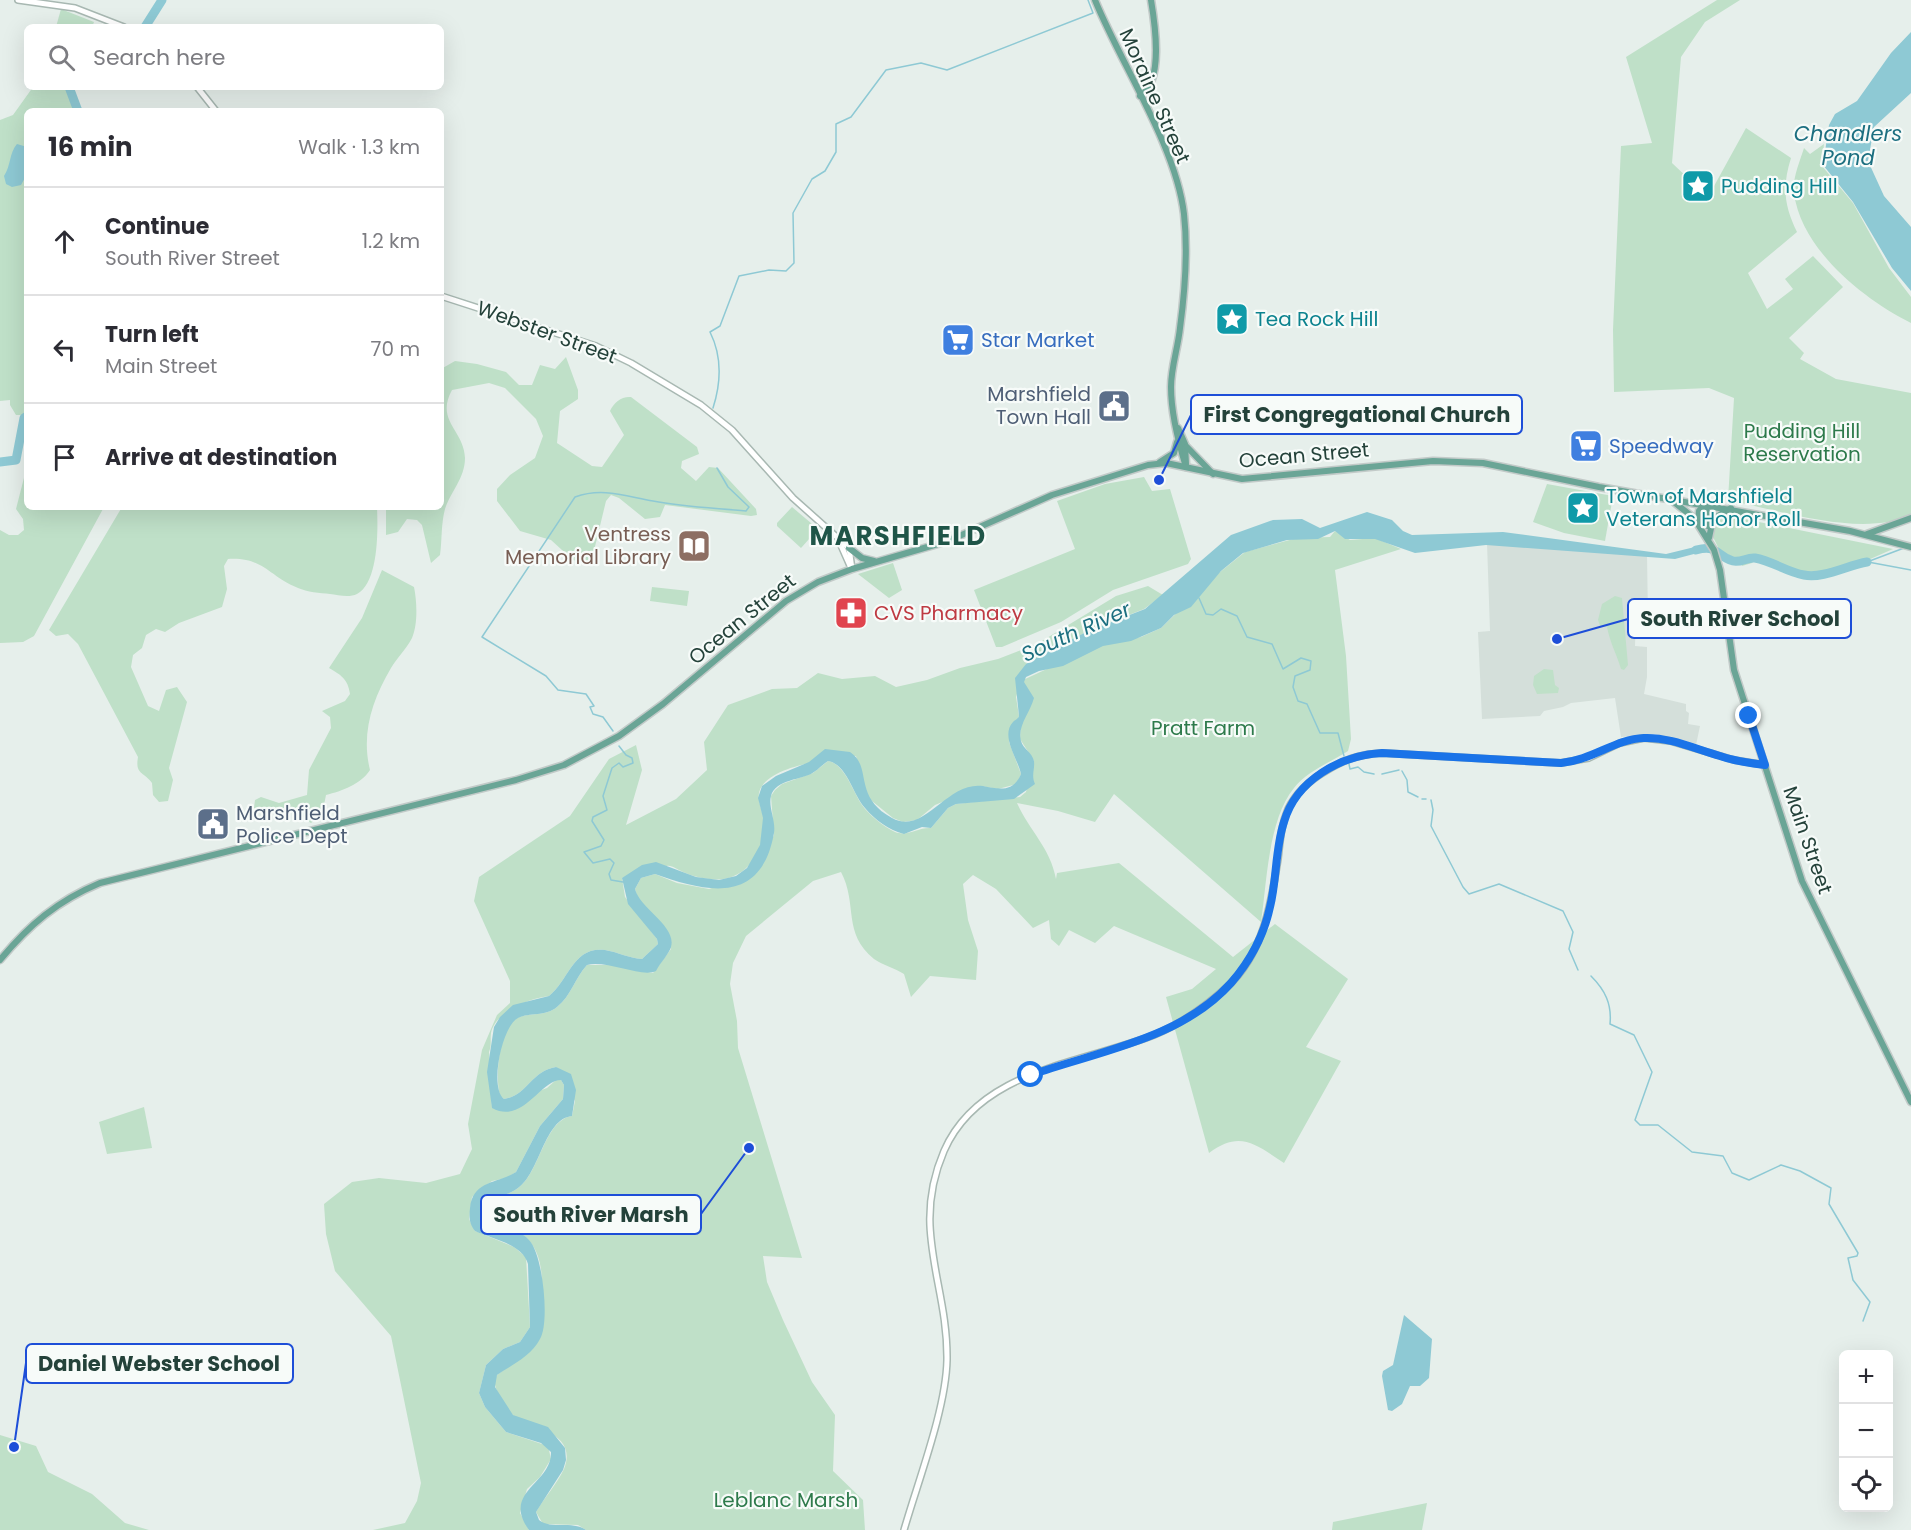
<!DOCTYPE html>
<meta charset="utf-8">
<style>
body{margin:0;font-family:Poppins,sans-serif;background:#f2f2f3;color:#2b2b33}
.controls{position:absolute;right:18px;bottom:18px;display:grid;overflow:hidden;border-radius:9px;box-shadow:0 6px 24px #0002}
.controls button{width:54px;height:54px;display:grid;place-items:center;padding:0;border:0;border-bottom:2px solid #e1e1e2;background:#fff;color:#2b2b33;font:30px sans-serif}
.stop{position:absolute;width:18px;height:18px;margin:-14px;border:4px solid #1a73e8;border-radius:50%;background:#fff}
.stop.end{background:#1a73e8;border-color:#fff;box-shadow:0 2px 6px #0008}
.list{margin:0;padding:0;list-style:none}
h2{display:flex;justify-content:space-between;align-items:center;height:78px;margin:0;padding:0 24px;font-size:26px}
h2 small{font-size:20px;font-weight:400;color:#7c7c81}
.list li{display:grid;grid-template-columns:39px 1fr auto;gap:18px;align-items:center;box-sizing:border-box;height:108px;padding:0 24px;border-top:2px solid #e1e1e2}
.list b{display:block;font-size:22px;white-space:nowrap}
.list p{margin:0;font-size:20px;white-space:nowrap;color:#7c7c81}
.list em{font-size:20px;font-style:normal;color:#7c7c81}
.icon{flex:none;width:33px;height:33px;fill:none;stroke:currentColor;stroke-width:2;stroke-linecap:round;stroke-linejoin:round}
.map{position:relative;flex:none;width:1911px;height:1530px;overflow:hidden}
.search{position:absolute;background:#fff;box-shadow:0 6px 24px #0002;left:24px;top:24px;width:420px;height:66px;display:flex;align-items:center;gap:15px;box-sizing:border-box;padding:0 21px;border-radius:9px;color:#7c7c81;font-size:22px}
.panel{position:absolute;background:#fff;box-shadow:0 6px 24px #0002;left:24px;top:108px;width:420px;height:402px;border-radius:9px}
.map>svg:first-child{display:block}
.built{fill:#d4dfda}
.green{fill:#bfe0c8}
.water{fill:#8ec9d4}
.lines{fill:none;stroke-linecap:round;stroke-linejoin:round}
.stream{stroke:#8ec9d4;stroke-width:1.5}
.river{stroke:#8ec9d4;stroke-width:9}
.minor-casing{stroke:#a8b8b2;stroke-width:8}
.major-casing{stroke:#c2cac8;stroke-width:9}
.minor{stroke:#fff;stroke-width:5}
.major{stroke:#6aa596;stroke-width:6}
.route{stroke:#1a73e8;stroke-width:8}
.labels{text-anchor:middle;stroke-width:4.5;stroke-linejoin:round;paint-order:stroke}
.street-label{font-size:20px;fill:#24423a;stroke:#f7fbf9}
.culture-label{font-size:20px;fill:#0d838f;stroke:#f7fbf9;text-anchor:start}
.shop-label{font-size:20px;fill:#366cbe;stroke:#f7fbf9;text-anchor:start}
.service-label{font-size:20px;fill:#4e5e75;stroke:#f7fbf9;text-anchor:end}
.park-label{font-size:20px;fill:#2d7a4b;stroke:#f7fbf9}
.education-label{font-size:20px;fill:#785e54;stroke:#f7fbf9;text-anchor:end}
.health-label{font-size:20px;fill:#be3a42;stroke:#f7fbf9;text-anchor:start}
.water-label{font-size:21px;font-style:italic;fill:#1c6f80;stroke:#f7fbf9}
.district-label{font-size:26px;font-weight:bold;letter-spacing:1.5px;fill:#1f5548;stroke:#f7fbf9}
.leader{fill:none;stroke:#1d4ed8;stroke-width:2}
.callout-dot{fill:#1d4ed8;stroke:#f7fbf9;stroke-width:2}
.callout{fill:#f7fbf9;stroke:#1d4ed8;stroke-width:2}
.callout-label{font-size:21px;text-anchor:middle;font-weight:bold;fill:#24423a}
</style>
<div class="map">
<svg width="1911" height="1530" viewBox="0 0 1911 1530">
<rect width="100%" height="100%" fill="#e6efeb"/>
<path class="built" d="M1487 543 1647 555 1648 619 1636 614 1635 646 1647 647V677L1644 694 1686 704V711L1689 713 1688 724 1700 726 1696 745 1655 734 1621 737 1615 698 1571 703 1563 707 1544 711 1540 716 1482 719 1478 632 1490 631Z"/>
<g class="green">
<path d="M1717 0H1740L1705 22 1681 57 1672 163 1708 197 1746 128 1791 158C1782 187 1784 205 1797 232L1748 273 1767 309 1793 289 1785 279 1813 256 1843 287 1789 338 1804 353 1800 359 1836 379 1911 393V514C1865 539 1778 510 1728 500L1734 398 1709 388 1614 392 1613 330 1621 146 1652 143 1626 57Z"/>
<path d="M61 9 94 22 92 27H56Z"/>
<path d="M33 87H75L73 111H27V415H16L10 405V400L0 401V120L13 115Z"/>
<path d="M1824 144 1822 166 1853 203 1889 268 1911 297V323C1863 299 1801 249 1794 193 1792 179 1800 161 1804 148L1810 154Z"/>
<path d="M566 357 578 390V399L560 411 557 443 592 466 602 467 624 435 610 411C614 402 622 396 631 397L697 447 699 454 682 461 681 468 696 481 709 467 718 468 756 509 757 515 751 516 665 505 660 517 645 519 619 498 611 495 606 501 592 559 584 563 573 560 551 540 520 531 497 501V489L510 475 535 458 543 436 536 419 505 388 489 383 452 390C435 421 464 430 465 458 465 478 451 491 445 509 441 523 442 541 440 555L431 563 422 525 417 520 407 519 398 532 386 535V507H441V369L455 361 477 364 506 372 519 385H532L540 365 555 369Z"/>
<path d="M27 466V507H104L34 636 23 642 0 643V530L9 535H18L24 530 23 519 16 509Z"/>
<path d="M1144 477 1152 491 1170 489 1191 559 1188 564 1113 590 1061 622 1002 647H996L974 590 1075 549 1057 501 1105 484Z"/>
<path d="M1547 484 1613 496 1605 541 1564 533 1533 522Z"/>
<path d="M122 507H377C378 529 379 582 357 594 349 598 338 595 330 594 320 593 307 592 298 588 268 576 264 557 228 559L224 566 227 589 222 607 179 623 165 632 156 629 146 635 142 648 133 655 131 667 148 706 159 711 166 690 177 687 187 702 169 768 173 780 168 801 159 802 153 795 152 783C143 771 135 775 138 757L78 644 68 634 56 636 49 630Z"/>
<path d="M792 507 818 529 801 548 777 526V523Z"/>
<path d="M1729 516 1893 549 1868 560 1814 574H1805L1756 555 1752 563 1742 566 1740 560 1720 551 1713 537 1716 522Z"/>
<path d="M1335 531 1350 540 1375 538 1401 549 1335 570 1346 656 1351 739 1348 751C1331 762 1307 771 1294 788 1268 820 1267 882 1261 922L1114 794 1095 822 1058 811 1017 803C1030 832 1050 847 1056 879L1057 873 1119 863 1233 957 1275 924 1348 979 1306 1047 1341 1061 1284 1163C1255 1144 1240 1130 1209 1153L1166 997 1192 989 1216 969 1114 926 1095 943 1069 930 1059 946 1051 939 1049 920 1033 928 996 889 973 875 963 884 968 920 978 951 976 980 930 976 911 997 904 974C895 968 882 965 874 959 842 933 858 904 841 872L813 881 746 936 733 963 730 984 737 1021 738 1048 802 1258 763 1256 767 1282 783 1320 812 1382 835 1415 833 1471 863 1500 865 1530H586L578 1525 543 1524 536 1512C544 1498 557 1484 564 1469 578 1434 535 1428 514 1416 503 1409 496 1392 494 1380L497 1375 534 1347C539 1313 556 1252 517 1231 508 1226 497 1226 487 1222L483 1218C484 1192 500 1201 518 1188 540 1173 544 1120 572 1116L575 1101 556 1067C531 1071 527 1096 504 1099L500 1096C495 1079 498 1028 517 1018 530 1012 545 1017 557 1007 571 996 575 978 587 965H611L653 973 671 949 638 900 635 889 641 878 655 874 677 883 709 889 756 873 774 835 771 796 775 790 782 784 813 773 828 761C845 764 853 792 862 805 868 814 884 827 895 832 908 837 918 827 931 828L948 808 956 804 1020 797 1026 792 1034 761 1020 739 1023 680 1101 644 1141 637 1161 628 1215 576 1245 552 1297 538 1330 537Z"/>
<path d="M893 563 902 590 889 598 858 574Z"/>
<path d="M382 570 414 587C417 602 418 624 412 638 407 648 397 658 391 668 372 700 361 734 370 770 361 784 342 791 326 795L322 815 311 823C305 820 302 814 296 811 284 803 269 816 254 808L255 800 261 797 279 803 307 795 309 770 331 728 330 717 322 711 345 701 350 694C348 679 341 675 329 668L362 618Z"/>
<path d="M1148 586 1163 595 1144 609 1088 631 1026 664 1016 697 1019 716 1009 742 1021 774 1017 784 998 789 981 786 935 805 917 820 903 822 893 818 867 797 856 756C832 759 777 764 762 786 755 796 761 806 763 816 767 837 756 866 736 875 721 883 699 879 683 872 678 870 672 865 667 866 652 867 636 874 622 878L625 897 657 939 658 944 642 959C629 958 617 952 605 950 573 946 569 980 549 996 530 998 495 1012 491 1033 490 1040 492 1044 489 1052L492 1108 547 1088 556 1080H561L564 1085 563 1099 540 1126 516 1172 507 1178 492 1181 472 1197 469 1219 475 1231 514 1247 526 1257 530 1327 520 1342 503 1349 486 1365 479 1393 485 1407 506 1432 548 1446 551 1459 540 1477 527 1489 520 1513 529 1530H373L405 1523 417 1501 421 1483 391 1336 335 1271 326 1234 324 1204 352 1182 379 1178 426 1183 460 1174 472 1149 468 1124 482 1050 497 1015 510 1003V981L474 901 479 877 570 816 609 759 636 745 642 770 626 825 676 799 707 770 704 742 728 705 772 689 797 688 818 673 842 679 875 676 896 687 927 680 960 668 998 659 1037 644 1116 596Z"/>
<path d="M652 587 689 591 687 606 650 601Z"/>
<path d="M1615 596 1622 598 1628 665 1624 670 1621 669C1617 655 1610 643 1607 627L1600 626 1598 620 1602 604Z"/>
<path d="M1544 669 1553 670 1555 685 1559 688 1558 693 1537 694 1533 685 1534 676Z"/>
<path d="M144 1107 152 1148 107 1154 99 1122Z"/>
<path d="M0 1435 36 1446 48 1472 92 1494 125 1523 149 1530H0Z"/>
<path d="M1427 1503 1422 1530H1332L1333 1522Z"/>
</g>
<g class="water">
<path d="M1911 32V93L1874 127 1868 161 1884 196 1911 227V291L1892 268 1853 202 1823 165 1829 125 1835 114 1857 101 1891 53Z"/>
<path d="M17 144 27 147V174L21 185 12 187 6 184 4 176C11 166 9 153 17 144Z"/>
<path d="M1367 512 1392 520 1403 531 1412 535 1503 532 1666 554 1707 544 1709 550 1675 559 1486 545 1415 553 1375 539H1345L1335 531 1318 539 1287 540 1243 553 1221 571 1191 607 1174 615 1161 628 1131 641 1103 646 1063 666 1039 671 1026 677 1024 682 1034 698C1030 713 1017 726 1021 741 1023 749 1032 752 1034 761 1035 770 1031 775 1035 784L1014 799 956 804 948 808 931 828 922 827 904 834C889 830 875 820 865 808 853 795 847 764 828 761 823 764 819 769 814 772 803 780 775 779 771 796 768 807 776 821 774 833 761 906 706 892 655 874L641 878 635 889C640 909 677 926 671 947 669 954 660 963 656 971 642 978 607 960 587 965 575 978 571 996 557 1007 545 1017 530 1012 518 1018 502 1026 489 1088 504 1099 527 1096 531 1071 556 1067L571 1074 576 1090 572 1116C544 1119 540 1173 518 1188 501 1201 484 1192 483 1218L487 1222C501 1229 517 1227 529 1240 543 1254 550 1323 540 1339 531 1356 512 1365 497 1375L495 1387 513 1415 548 1427 565 1448 566 1460 563 1470 536 1512 539 1520C552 1530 571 1520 586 1530H529C501 1491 552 1484 551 1452L541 1443 506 1432 485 1407 479 1393 486 1365 503 1349 520 1342 530 1327 528 1264C523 1244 492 1239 475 1231 469 1223 469 1217 470 1208 473 1180 497 1184 516 1172L540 1126 563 1099 564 1085 561 1080C540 1080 523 1125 492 1108L487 1072 494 1027 500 1017 513 1005 549 996C569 980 573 946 605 950 617 952 629 958 642 959L658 944 657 939 628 904 622 878 642 865 656 862 696 877 719 880 736 876 747 868 760 845 763 818 758 798 762 786 776 776 809 762 825 749 850 752C873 767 852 796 892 818 925 836 946 781 983 786 999 789 1013 793 1021 774 1018 759 1000 736 1013 722 1015 720 1018 719 1019 716L1015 678 1026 664 1045 653 1088 631 1145 609 1231 535 1273 520 1302 519 1320 528Z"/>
<path d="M1404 1315 1432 1339 1429 1378 1420 1386H1410L1402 1404 1392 1411 1388 1410 1382 1376 1383 1371 1393 1365Z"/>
</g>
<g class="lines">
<g class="stream">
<path d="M713 408C721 383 722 356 710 332L720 326 739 276 769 270 786 271 794 263 793 213 812 179 825 171 836 152V124L851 117 886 70 921 63 947 70 1093 13 1088 0"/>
<path d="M1867 562 1904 548"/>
<path d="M1868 562 1911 570"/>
<path d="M1199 598 1206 614 1213 615 1221 609 1237 616 1247 637 1272 644 1283 669 1301 658 1311 661 1310 670 1295 676 1293 687 1298 701 1307 704 1320 733H1338L1344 756"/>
<path d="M613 731 603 717 593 714 590 707 594 706 586 694 558 690 546 676 482 637 575 497C602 487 625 496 653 501 683 507 715 508 746 511L749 507 728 487 717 468"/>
<path d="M619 746 626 755 632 758 633 763 623 767 619 763 612 768 603 796 607 810 593 817 592 821 604 840 601 846 584 852 593 863 610 859 614 863 609 874 611 880 623 882"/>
<path d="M1349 764 1350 769 1358 767 1364 772 1374 774"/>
<path d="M1402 771 1407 780 1408 792 1418 797"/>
<path d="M1382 774 1399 770"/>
<path d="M1422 799H1426"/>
<path d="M1431 800 1433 810 1431 826 1463 887 1469 894 1499 884 1563 911 1573 932 1569 949 1578 970"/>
<path d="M1591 976C1605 990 1612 1004 1610 1024L1634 1035 1652 1072 1635 1120 1640 1125H1658L1692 1152 1723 1156 1732 1173 1749 1180 1781 1165 1800 1171 1831 1188 1829 1204 1858 1253 1857 1256 1848 1258 1853 1280 1870 1302 1863 1321"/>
</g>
<g class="river">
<path d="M145 27 162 0"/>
<path d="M69 87 78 111"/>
<path d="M0 462 16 460 24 418 27 416"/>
<path d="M1696 550C1719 544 1715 556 1733 561 1741 563 1747 557 1755 558 1772 561 1787 572 1804 575 1823 579 1848 565 1867 562"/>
</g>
<g class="minor-casing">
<g id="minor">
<path d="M18 0 75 8 124 27"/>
<path d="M197 87 216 111"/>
<path d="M441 296 596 346 631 363 701 405 732 430 793 498 849 548 852 569"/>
<path d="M839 541 851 568"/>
<path d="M904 1530C918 1481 946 1409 947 1360 948 1283 910 1230 944 1151 979 1070 1082 1063 1154 1035 1181 1024 1206 1006 1227 987 1263 954 1271 905 1278 859 1280 842 1281 825 1288 809 1296 793 1309 781 1324 772 1343 760 1359 754 1382 753L1561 763 1589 758 1620 743 1644 738 1670 741 1734 760 1765 765"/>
</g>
</g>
<g class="major-casing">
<g id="major">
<path d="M1095 0C1121 64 1176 146 1184 214 1188 251 1185 291 1180 328 1178 348 1171 367 1171 387 1171 414 1178 441 1186 467"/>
<path d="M1140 96C1164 82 1155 24 1151 0"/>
<path d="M1178 428 1185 444 1186 464"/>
<path d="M1187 447 1213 474"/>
<path d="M1160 462 1174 453 1177 442"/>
<path d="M1670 499 1694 518 1714 550 1720 570 1734 670 1802 881 1911 1102"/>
<path d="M1706 503 1708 526"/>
<path d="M1698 524 1699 511 1706 503"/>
<path d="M1867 534 1911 518"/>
<path d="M1709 538 1713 519 1731 508"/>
<path d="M849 548 862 558 874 561"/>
<path d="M0 960C29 925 57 901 100 883L516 780 564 765 619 736 663 704 786 601 818 582 852 569 948 541 1052 495 1148 465 1166 463 1242 479 1433 461 1483 463 1599 487 1850 531 1911 547"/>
</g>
</g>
<use href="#minor" class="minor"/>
<use href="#major" class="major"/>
</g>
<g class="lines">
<path class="route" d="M1031 1075C1099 1051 1181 1039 1231 983 1250 961 1264 935 1270 907 1277 879 1275 849 1284 822 1296 780 1341 755 1382 753L1561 763C1593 760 1615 739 1644 738 1670 737 1695 749 1720 756 1734 761 1749 763 1765 765L1749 716"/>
</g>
<defs>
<g id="sight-square" transform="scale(1.725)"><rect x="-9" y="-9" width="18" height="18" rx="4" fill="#0f9aa8" stroke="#f7fbf9"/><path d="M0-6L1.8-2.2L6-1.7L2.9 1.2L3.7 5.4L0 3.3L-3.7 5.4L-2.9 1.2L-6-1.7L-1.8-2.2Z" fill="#fff"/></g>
<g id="supermarket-square" transform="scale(1.725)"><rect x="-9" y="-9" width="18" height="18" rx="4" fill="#3f7fe0" stroke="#f7fbf9"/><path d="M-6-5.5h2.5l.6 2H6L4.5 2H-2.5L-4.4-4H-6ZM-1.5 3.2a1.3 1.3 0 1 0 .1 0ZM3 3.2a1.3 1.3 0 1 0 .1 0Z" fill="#fff"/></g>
<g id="civic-square" transform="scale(1.725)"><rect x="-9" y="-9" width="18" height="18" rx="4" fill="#5c6f8a" stroke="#f7fbf9"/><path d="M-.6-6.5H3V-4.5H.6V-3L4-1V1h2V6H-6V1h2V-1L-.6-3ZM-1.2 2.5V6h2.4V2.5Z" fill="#fff"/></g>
<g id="library-square" transform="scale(1.725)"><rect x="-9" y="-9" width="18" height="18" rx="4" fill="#8d6e63" stroke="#f7fbf9"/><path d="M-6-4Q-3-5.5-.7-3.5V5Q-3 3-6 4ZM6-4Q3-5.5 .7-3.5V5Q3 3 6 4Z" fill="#fff"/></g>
<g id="pharmacy-square" transform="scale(1.725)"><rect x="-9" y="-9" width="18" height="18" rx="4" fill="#e0444e" stroke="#f7fbf9"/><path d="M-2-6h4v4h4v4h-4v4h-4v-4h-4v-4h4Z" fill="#fff"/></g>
</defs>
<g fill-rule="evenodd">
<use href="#sight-square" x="1698" y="186"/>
<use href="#sight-square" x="1232" y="319"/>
<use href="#supermarket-square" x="958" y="340"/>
<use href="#civic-square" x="1114" y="406"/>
<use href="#supermarket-square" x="1586" y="446"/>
<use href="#sight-square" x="1583" y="508"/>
<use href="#library-square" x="694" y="546"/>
<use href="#pharmacy-square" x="851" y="613"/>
<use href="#civic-square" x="213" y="824"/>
</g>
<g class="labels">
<g class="street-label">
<text transform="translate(1155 96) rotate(66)" y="7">Moraine Street</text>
<text transform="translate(547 332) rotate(20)" y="7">Webster Street</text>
<text transform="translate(1304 455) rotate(-5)" y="7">Ocean Street</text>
<text transform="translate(742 619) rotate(-39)" y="7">Ocean Street</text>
<text transform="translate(1808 840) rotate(71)" y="7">Main Street</text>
</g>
<g class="culture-label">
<text x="1721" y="193">Pudding Hill</text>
<text x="1255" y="326">Tea Rock Hill</text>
<text x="1606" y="503">Town of Marshfield<tspan x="1606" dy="23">Veterans Honor Roll</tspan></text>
</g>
<g class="shop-label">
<text x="981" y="347">Star Market</text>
<text x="1609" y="453">Speedway</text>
</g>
<g class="service-label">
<text x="1091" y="401">Marshfield<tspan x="1091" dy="23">Town Hall</tspan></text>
<text x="236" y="820" text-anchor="start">Marshfield<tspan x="236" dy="23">Police Dept</tspan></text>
</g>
<g class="park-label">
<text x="1802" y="438">Pudding Hill<tspan x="1802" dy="23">Reservation</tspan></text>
<text x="1203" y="735">Pratt Farm</text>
<text x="786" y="1507">Leblanc Marsh</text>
</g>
<g class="education-label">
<text x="671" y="541">Ventress<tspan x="671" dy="23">Memorial Library</tspan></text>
</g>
<g class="health-label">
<text x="874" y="620">CVS Pharmacy</text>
</g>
<g class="water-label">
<text x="1848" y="141">Chandlers<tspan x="1848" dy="24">Pond</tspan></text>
<text transform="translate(1076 632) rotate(-24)" y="7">South River</text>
</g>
<g class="district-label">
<text x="898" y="545">MARSHFIELD</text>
</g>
</g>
<path class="leader" d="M1159 480L1191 415M1557 639L1628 619M749 1148L701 1214M14 1447L26 1363"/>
<g class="callout-dot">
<circle cx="1159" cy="480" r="6"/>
<circle cx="1557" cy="639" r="6"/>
<circle cx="749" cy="1148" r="6"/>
<circle cx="14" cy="1447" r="6"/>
</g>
<g class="callout">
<rect x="1191" y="395" width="331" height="39" rx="6"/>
<rect x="1628" y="599" width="223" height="39" rx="6"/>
<rect x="481" y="1195" width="220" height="39" rx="6"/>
<rect x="26" y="1344" width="267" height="39" rx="6"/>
</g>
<g class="callout-label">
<text x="1357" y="422">First Congregational Church</text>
<text x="1740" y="626">South River School</text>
<text x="591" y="1222">South River Marsh</text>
<text x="159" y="1371">Daniel Webster School</text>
</g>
</svg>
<div class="controls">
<button>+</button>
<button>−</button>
<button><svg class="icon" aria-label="locate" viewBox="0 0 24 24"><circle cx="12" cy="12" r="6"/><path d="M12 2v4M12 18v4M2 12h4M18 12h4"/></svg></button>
</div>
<div class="stop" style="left:1031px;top:1075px"></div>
<div class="stop end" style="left:1749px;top:716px"></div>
<div class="search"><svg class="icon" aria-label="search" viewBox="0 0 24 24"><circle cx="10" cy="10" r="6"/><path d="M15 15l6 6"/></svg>Search here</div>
<section class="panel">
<h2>16 min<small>Walk · 1.3 km</small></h2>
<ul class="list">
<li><svg class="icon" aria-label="ahead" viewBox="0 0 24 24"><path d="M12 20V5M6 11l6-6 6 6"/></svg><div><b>Continue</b><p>South River Street</p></div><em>1.2 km</em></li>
<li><svg class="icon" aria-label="left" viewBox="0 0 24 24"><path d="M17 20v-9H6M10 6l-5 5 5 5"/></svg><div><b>Turn left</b><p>Main Street</p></div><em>70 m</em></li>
<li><svg class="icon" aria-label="arrive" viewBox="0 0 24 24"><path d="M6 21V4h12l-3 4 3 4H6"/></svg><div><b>Arrive at destination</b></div></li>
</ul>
</section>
</div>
